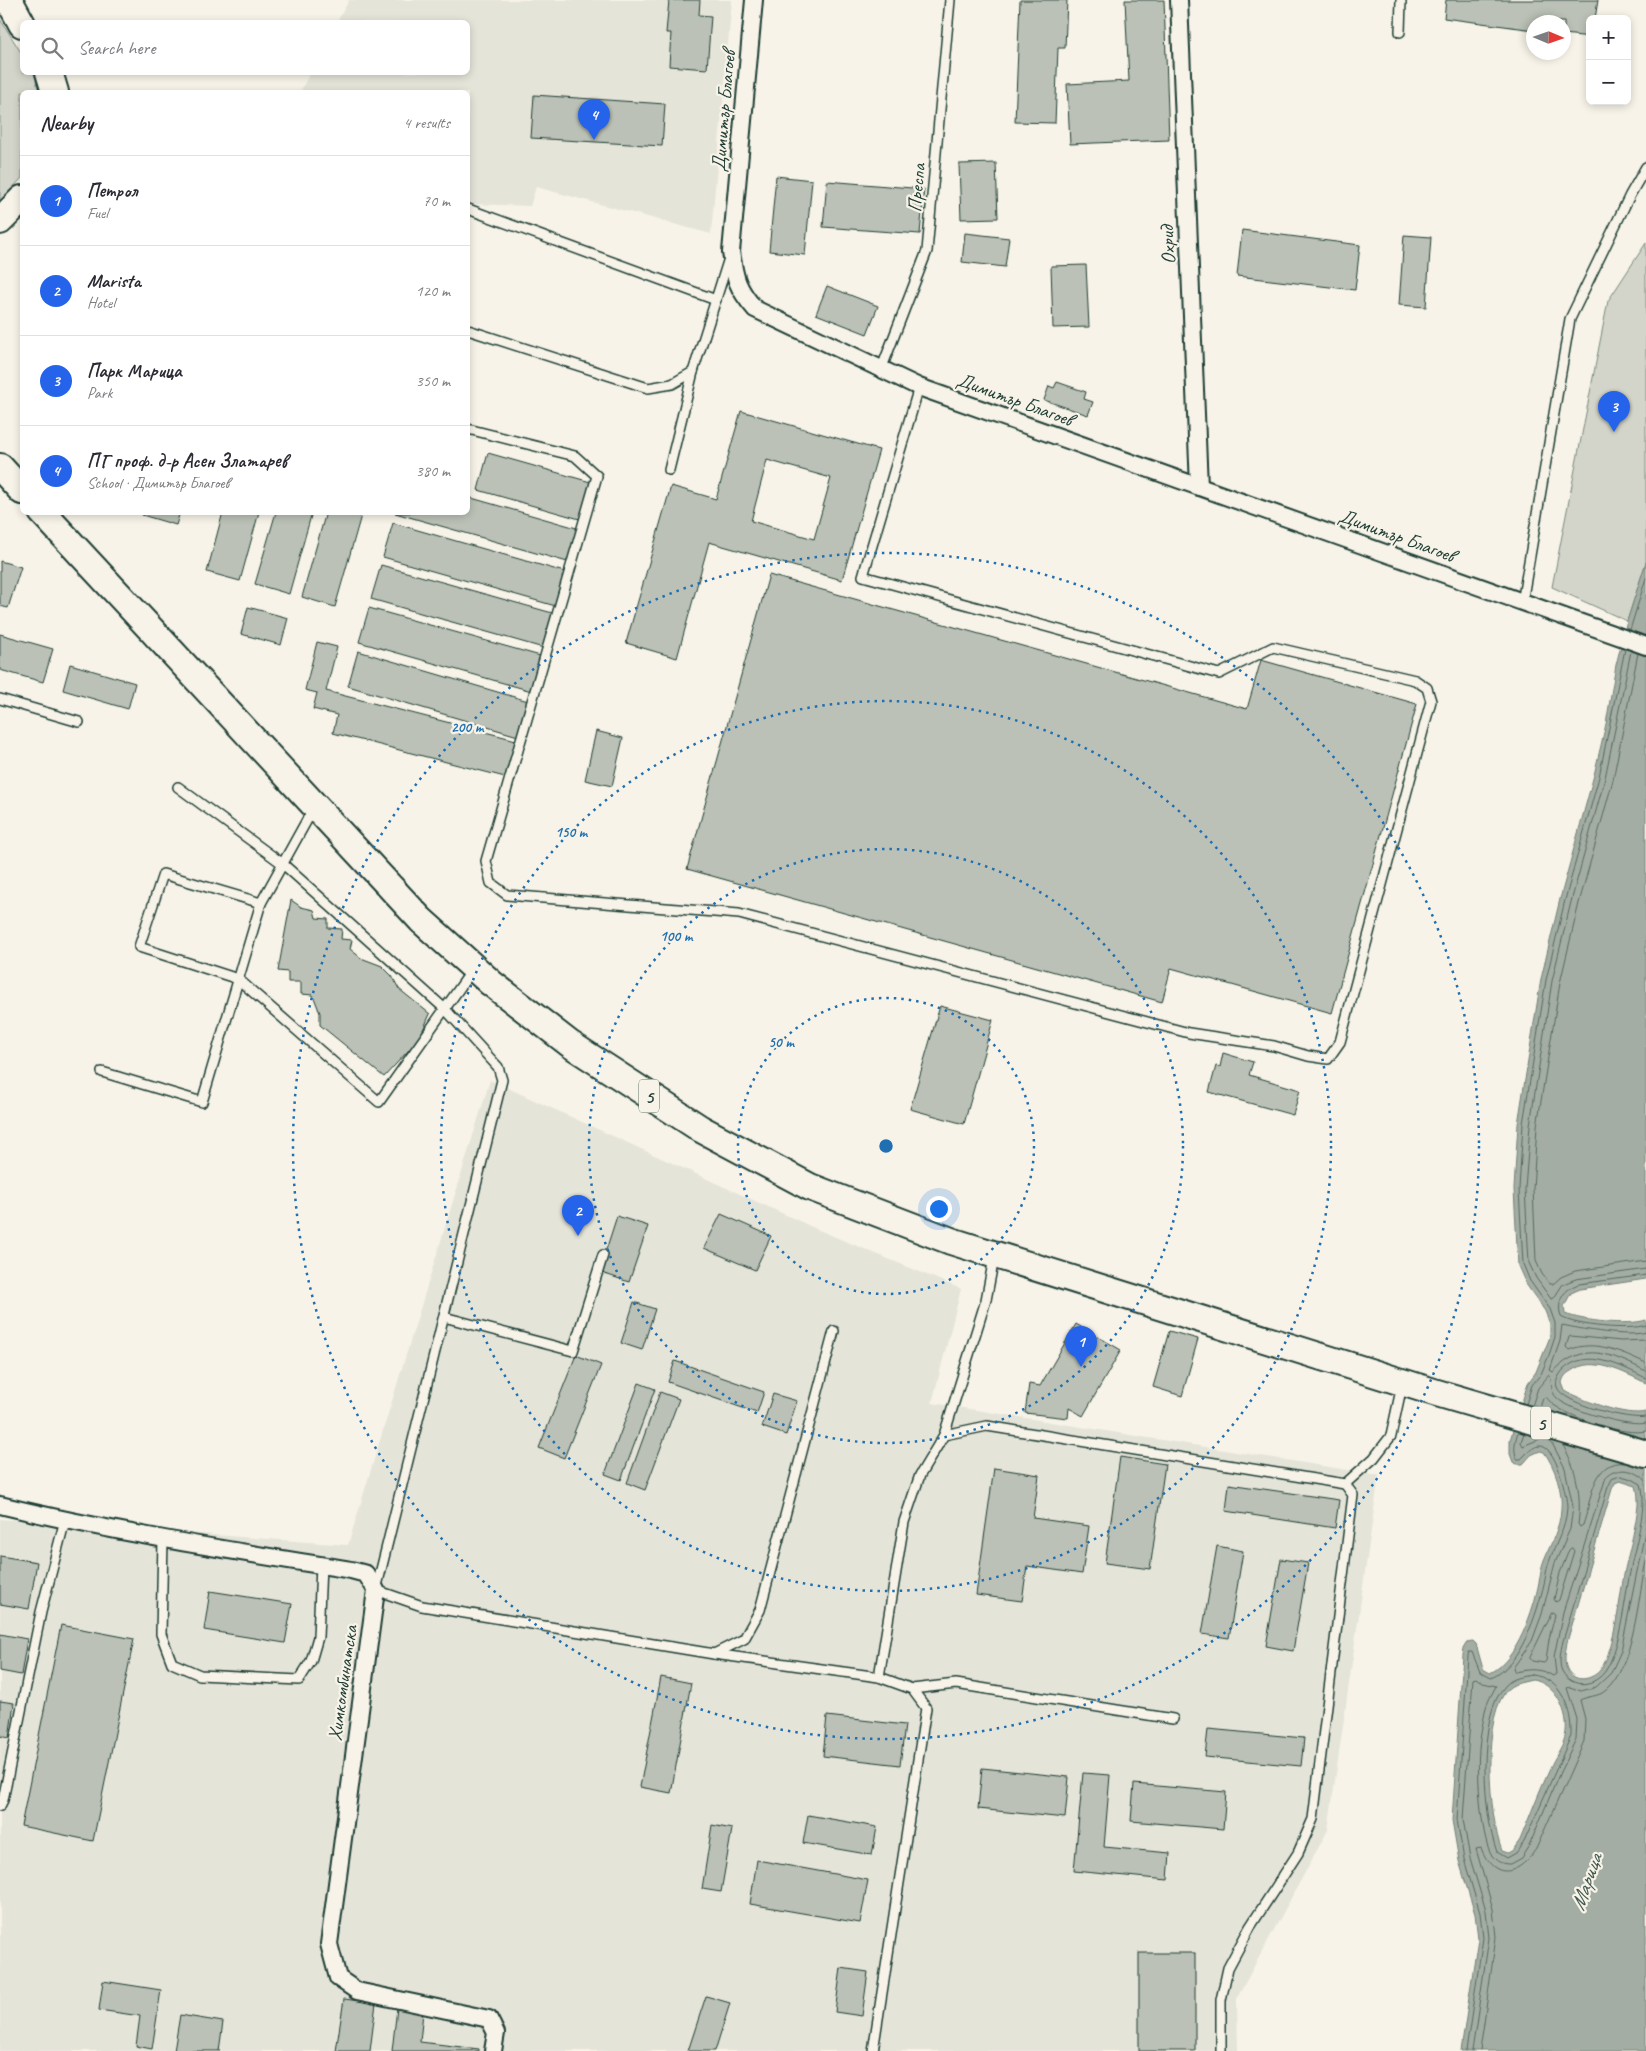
<!DOCTYPE html>
<meta charset="utf-8">
<style>
body{margin:0;font-family:Caveat,sans-serif;background:#f2f2f3;color:#2b2b33}
.controls{position:absolute;right:15px;top:15px;display:grid;overflow:hidden;border-radius:8px;box-shadow:0 2px 8px #0003}
.controls button{width:45px;height:45px;display:grid;place-items:center;padding:0;border:0;border-bottom:1px solid #e1e1e2;background:#fff;color:#2b2b33;font:25px sans-serif}
.compass{position:absolute;left:1526px;top:15px;width:45px;height:45px;border-radius:50%;background:#fff;box-shadow:0 2px 8px #0003;rotate:92deg}
.you{position:absolute;left:938px;top:1208px;width:18px;height:18px;margin:-12px;border:4px solid #fff;border-radius:50%;background:#1a73e8;box-shadow:0 0 0 8px #1a73e833}
.badge{display:grid;place-items:center;width:32px;height:32px;border-radius:50%;background:#2563eb;color:#fff;font-size:16px;font-weight:700}
.pin{position:absolute;translate:-50% -41px;filter:drop-shadow(0 1px 2px #0008)}
.pin::after{content:'';position:absolute;top:26px;width:18px;height:15px;background:inherit;clip-path:polygon(0 0,100% 0,50% 100%)}
.list{margin:0;padding:0;list-style:none}
h2{display:flex;justify-content:space-between;align-items:center;height:65px;margin:0;padding:0 20px;font-size:21px}
h2 small{font-size:16px;font-weight:400;color:#7c7c81}
.list li{display:grid;grid-template-columns:32px 1fr auto;gap:15px;align-items:center;box-sizing:border-box;height:90px;padding:0 20px;border-top:1px solid #e1e1e2}
.list b{display:block;font-size:19px;white-space:nowrap}
.list p{margin:0;font-size:16px;white-space:nowrap;color:#7c7c81}
.list em{font-size:16px;font-style:normal;color:#7c7c81}
.icon{flex:none;width:28px;height:28px;fill:none;stroke:currentColor;stroke-width:2;stroke-linecap:round;stroke-linejoin:round}
.map{position:relative;flex:none;width:1646px;height:2051px;overflow:hidden}
.search{position:absolute;background:#fff;box-shadow:0 2px 8px #0003;left:20px;top:20px;width:450px;height:55px;display:flex;align-items:center;gap:12px;box-sizing:border-box;padding:0 18px;border-radius:8px;color:#7c7c81;font-size:19px}
.panel{position:absolute;background:#fff;box-shadow:0 2px 8px #0003;left:20px;top:90px;width:450px;height:425px;border-radius:8px}
.map>svg:first-child{display:block}
.built{fill:#e5e4d9}
.green{fill:#d3d5ca;stroke:#79897f}
.water{fill:#a4ada3;stroke:#6f8077;fill-rule:evenodd}
.lines{fill:none;stroke-linecap:round;stroke-linejoin:round}
.shore{stroke:#546a60;stroke-width:1}
.building{fill:#bbc1b6;stroke:#1f3d34;fill-rule:evenodd}
.service-casing{stroke:#1f3d34;stroke-width:12}
.minor-casing{stroke:#1f3d34;stroke-width:20}
.primary-casing{stroke:#1f3d34;stroke-width:30}
.service{stroke:#f7f3e8;stroke-width:9}
.minor{stroke:#f7f3e8;stroke-width:16}
.primary{stroke:#f7f3e8;stroke-width:26}
.ring{fill:none;stroke:#1f6fb2;stroke-width:2.5;stroke-dasharray:2.5 5}
.labels{text-anchor:middle;stroke-width:4.5;stroke-linejoin:round;paint-order:stroke}
.shield{fill:#f7f3e8;stroke:#60746a;stroke-width:1}
.shield-label{font-size:19px;font-weight:bold;fill:#1f3d34}
.street-label{font-size:20px;fill:#1f3d34;stroke:#f7f3e8}
.water-label{font-size:21px;font-style:italic;fill:#405950;stroke:#f7f3e8}
.centre{fill:#1f6fb2;stroke:#f7f3e8;stroke-width:2.5}
.ring-label{font-size:15px;text-anchor:middle;font-weight:bold;fill:#1f6fb2;stroke:#f7f3e8;stroke-width:4.5;stroke-linejoin:round;paint-order:stroke}
</style>
<div class="map">
<svg width="1646" height="2051" viewBox="0 0 1646 2051">
<rect width="100%" height="100%" fill="#f7f3e8"/>
<filter id="ink" filterUnits="userSpaceOnUse"><feTurbulence type="fractalNoise" baseFrequency=".02" numOctaves="2"/><feDisplacementMap in="SourceGraphic" scale="10" xChannelSelector="R" yChannelSelector="G"/><feConvolveMatrix kernelMatrix="1 2 1 2 8 2 1 2 1" color-interpolation-filters="sRGB"/></filter>
<g filter="url(#ink)">
<g class="built">
<path d="M349 0H732L711 234 536 187 530 206 468 204V92H300L310 73 468 72V22H337Z"/>
<path d="M490 1080 821 1231 961 1289 932 1403 1379 1475 1328 1830 1237 1998 1238 2051H0V1519L348 1545Z"/>
</g>
<g class="green">
<path d="M0 19 22 54V72L34 73 39 92H22V178L0 201Z"/>
<path d="M1646 243V562L1627 621 1552 587 1608 301Z"/>
</g>
<path class="water" d="M1646 562V1279L1580 1289 1571 1293 1564 1306 1565 1314C1583 1321 1628 1326 1646 1320V1383C1625 1373 1593 1355 1571 1371 1566 1374 1563 1377 1562 1383L1565 1391C1585 1401 1625 1417 1646 1412V2051H1461L1478 1938 1475 1914 1459 1861 1452 1820 1463 1655C1464 1648 1464 1641 1473 1641L1476 1644 1483 1669 1490 1673C1517 1661 1534 1609 1539 1582 1541 1574 1541 1567 1544 1560 1551 1543 1560 1528 1561 1509 1563 1491 1555 1467 1544 1452L1540 1451 1531 1455 1523 1464H1517L1513 1462 1510 1454V1440L1528 1383 1536 1372 1550 1337V1324L1545 1311 1526 1284 1518 1266 1514 1189 1518 1124 1541 979 1560 899 1594 775 1606 724 1616 665 1627 621ZM1620 1481 1636 1486C1638 1492 1638 1498 1638 1505 1636 1526 1630 1547 1625 1569 1620 1595 1615 1648 1601 1669 1593 1680 1574 1684 1567 1669 1563 1661 1566 1650 1567 1642L1612 1489 1615 1483ZM1532 1680C1555 1682 1571 1714 1565 1737 1562 1748 1554 1758 1550 1768 1539 1791 1530 1816 1520 1840L1513 1850 1508 1853 1502 1851C1489 1818 1480 1712 1510 1687 1516 1683 1524 1682 1532 1680Z"/>
<g class="lines">
<g class="shore">
<path d="M1630 630 1646 578"/>
<path d="M1631 651 1605 778 1571 902 1552 981 1530 1125 1525 1189 1529 1263 1536 1278 1551 1299 1554 1298 1563 1284 1576 1279 1646 1269"/>
<path d="M1638 653 1613 780 1579 903 1560 983 1537 1126 1533 1189 1536 1261 1542 1274 1550 1284H1553L1561 1277 1575 1271 1646 1261"/>
<path d="M1646 1275 1579 1284C1564 1289 1556 1300 1561 1317 1575 1326 1630 1331 1646 1325"/>
<path d="M1646 1332C1627 1338 1582 1329 1562 1325L1560 1341 1550 1370 1553 1372C1584 1340 1611 1354 1646 1371"/>
<path d="M1646 1340 1621 1341 1571 1336 1569 1337 1566 1347 1569 1350C1595 1339 1622 1352 1646 1363"/>
<path d="M1646 1378C1621 1366 1587 1347 1563 1370 1559 1375 1555 1381 1557 1387 1562 1404 1631 1421 1646 1417"/>
<path d="M1526 1404 1532 1385 1541 1374 1549 1355 1555 1337V1323L1550 1309 1530 1281 1523 1264 1519 1189 1523 1124 1546 980 1565 900 1599 777 1625 649"/>
<path d="M1532 1406 1538 1388 1549 1375C1554 1382 1548 1390 1558 1399 1570 1410 1630 1428 1646 1423"/>
<path d="M1540 1408 1543 1398 1546 1397C1549 1400 1552 1405 1557 1407 1576 1419 1624 1436 1646 1431"/>
<path d="M1524 1433 1521 1442 1523 1446 1540 1439 1548 1441 1553 1445 1565 1468 1573 1507 1570 1529 1555 1563 1542 1614 1532 1641 1513 1668 1515 1672C1529 1669 1540 1668 1553 1676L1556 1674 1554 1657 1563 1612 1606 1477C1617 1466 1637 1469 1646 1481"/>
<path d="M1562 1444C1577 1467 1582 1498 1578 1524L1580 1527 1583 1525C1591 1503 1592 1458 1625 1463"/>
<path d="M1621 1476 1632 1479 1641 1484C1643 1491 1643 1497 1643 1503 1642 1525 1635 1546 1631 1567 1625 1596 1621 1646 1606 1670 1596 1686 1572 1690 1562 1671 1558 1663 1561 1650 1563 1641L1608 1487 1612 1479Z"/>
<path d="M1572 1548 1574 1551 1559 1600 1556 1602 1554 1599 1560 1573 1569 1550Z"/>
<path d="M1552 1613 1555 1615 1549 1639 1546 1661 1544 1663 1532 1661 1530 1658Z"/>
<path d="M1531 1675C1562 1677 1572 1710 1571 1736L1524 1842 1516 1853 1507 1858 1497 1852C1483 1816 1476 1714 1506 1685 1512 1678 1522 1677 1531 1675Z"/>
<path d="M1466 2051 1483 1938 1480 1913 1464 1859 1457 1820 1468 1656 1469 1652H1472L1480 1672 1491 1678C1521 1666 1537 1613 1544 1584 1546 1577 1546 1569 1549 1562 1555 1544 1566 1528 1567 1508 1567 1495 1556 1444 1539 1446 1532 1447 1526 1454 1521 1459H1517C1513 1450 1515 1441 1518 1432"/>
<path d="M1472 2051 1489 1938 1486 1911 1470 1858 1463 1819 1473 1679 1476 1678 1483 1683 1496 1686C1492 1694 1487 1702 1485 1711 1483 1723 1480 1736 1479 1749 1477 1769 1480 1847 1495 1859 1499 1863 1505 1864 1510 1864L1521 1858 1530 1844 1560 1772 1576 1739 1577 1719 1567 1688 1570 1687 1581 1691 1596 1687 1611 1673 1621 1651 1646 1527"/>
<path d="M1480 2051 1496 1937 1493 1909 1476 1849 1481 1848C1494 1881 1518 1876 1536 1849L1584 1741 1585 1719 1580 1700C1587 1696 1598 1697 1605 1691 1634 1668 1638 1597 1646 1561"/>
</g>
</g>
<g class="building">
<path d="M669 0H700L699 15 711 16 707 69 669 66 671 33H666Z"/>
<path d="M1020 0H1067L1065 48H1058L1055 123 1015 122Z"/>
<path d="M1125 0H1164L1169 140 1070 144 1067 84 1129 81Z"/>
<path d="M1446 0H1598L1595 19H1590V37L1564 34V22H1534V30L1444 18Z"/>
<path d="M534 95 665 104 662 146 531 138Z"/>
<path d="M996 163 998 218 961 219 959 164Z"/>
<path d="M776 176 812 180 805 255 769 251Z"/>
<path d="M827 181 924 189 920 234 823 227Z"/>
<path d="M1242 230 1360 245 1355 290 1237 276Z"/>
<path d="M965 233 1009 238 1005 267 962 262Z"/>
<path d="M1404 235 1431 237 1426 307 1399 305Z"/>
<path d="M1086 265 1089 327 1053 328 1051 266Z"/>
<path d="M827 286 878 306 867 334 816 314Z"/>
<path d="M1057 382 1086 392 1084 399 1093 402 1088 415 1044 400 1049 386 1054 388Z"/>
<path d="M741 411 879 450 842 580 709 542 677 658 626 643 671 486 716 499ZM767 460 831 478 814 539 751 521Z"/>
<path d="M488 453 594 483 583 520 478 490Z"/>
<path d="M468 497 580 529 571 563 395 513 468 512Z"/>
<path d="M143 512H180L176 525 142 515Z"/>
<path d="M223 512H259L240 581 207 572Z"/>
<path d="M276 512H312L289 594 255 584Z"/>
<path d="M326 512H362L335 607 302 597Z"/>
<path d="M393 523 568 573 559 607 383 557Z"/>
<path d="M0 561 21 567 8 608 0 606Z"/>
<path d="M381 565 556 614 547 649 371 599Z"/>
<path d="M769 575 1247 709 1261 660 1417 704 1332 1013 1171 968 1162 1002 687 869Z"/>
<path d="M248 607 288 618 281 645 241 634Z"/>
<path d="M369 608 544 657 535 692 359 642Z"/>
<path d="M0 634 53 649 43 682 0 670Z"/>
<path d="M317 642 337 647 326 691 516 740 505 777 333 733 337 715 313 709 317 693 305 690Z"/>
<path d="M358 651 528 701 518 736 348 686Z"/>
<path d="M70 664 135 683 128 709 63 690Z"/>
<path d="M596 731 623 738 612 786 585 780Z"/>
<path d="M291 900 301 907 314 910 316 918 328 919V928L342 929 341 939 352 940 350 949 361 958 382 966 392 976 399 989 430 1014 419 1039 384 1077 320 1025V1013L313 995 301 994V982H288V972L278 971Z"/>
<path d="M940 1006 993 1020 964 1124 910 1109Z"/>
<path d="M1223 1053 1253 1062 1249 1075 1300 1090 1293 1115 1209 1092 1216 1066 1220 1067Z"/>
<path d="M721 1214 771 1236 755 1270 704 1248Z"/>
<path d="M617 1216 648 1226 629 1282 599 1272Z"/>
<path d="M634 1302 655 1309 642 1350 621 1343Z"/>
<path d="M1076 1324 1121 1350 1083 1416 1069 1408 1068 1418 1025 1413 1029 1384 1040 1386Z"/>
<path d="M1169 1331 1198 1339 1182 1396 1153 1387Z"/>
<path d="M576 1355 601 1365 564 1458 539 1448Z"/>
<path d="M675 1361 764 1392 757 1413 668 1382Z"/>
<path d="M639 1383 655 1389 621 1480 605 1474Z"/>
<path d="M660 1392 679 1399 645 1490 627 1483Z"/>
<path d="M773 1394 797 1401 786 1435 762 1427Z"/>
<path d="M1120 1457 1165 1464 1150 1569 1105 1563Z"/>
<path d="M994 1468 1039 1475 1033 1518 1089 1526 1082 1574 1027 1566 1022 1601 976 1595Z"/>
<path d="M1229 1484 1339 1500 1335 1528 1226 1511Z"/>
<path d="M1217 1546 1243 1551 1229 1638 1202 1634Z"/>
<path d="M0 1556 37 1562 29 1609 0 1604Z"/>
<path d="M1281 1559 1308 1563 1293 1651 1266 1646Z"/>
<path d="M210 1591 292 1604 285 1643 204 1630Z"/>
<path d="M61 1625 134 1639 93 1841 21 1826Z"/>
<path d="M0 1634 27 1639 21 1675 0 1671Z"/>
<path d="M661 1677 691 1683 671 1793 640 1787Z"/>
<path d="M0 1701 14 1703 9 1738 0 1736Z"/>
<path d="M827 1716 905 1725 900 1765 823 1756Z"/>
<path d="M1208 1729 1304 1738 1301 1766 1205 1757Z"/>
<path d="M982 1768 1069 1777 1065 1818 978 1809Z"/>
<path d="M1083 1773 1110 1775 1104 1847 1170 1853 1168 1880 1074 1871Z"/>
<path d="M1134 1784 1226 1792 1223 1829 1131 1821Z"/>
<path d="M808 1815 877 1827 872 1855 803 1843Z"/>
<path d="M712 1825 732 1829 721 1892 702 1889Z"/>
<path d="M757 1860 868 1880 860 1923 750 1904Z"/>
<rect x="1139" y="1953" width="56" height="98"/>
<path d="M841 1968 868 1972 862 2016 835 2012Z"/>
<path d="M103 1981 161 1990 152 2049 136 2046 140 2016 99 2010Z"/>
<path d="M706 1996 730 2003 715 2051H688Z"/>
<path d="M344 1999 376 2003 370 2051H336Z"/>
<path d="M397 2008 423 2012 420 2042 479 2049V2051H392Z"/>
<path d="M180 2015 223 2022 219 2051H174Z"/>
</g>
<g class="lines">
<g class="service-casing">
<g id="service">
<path d="M1400 32 1401 0"/>
<path d="M468 209 716 300"/>
<path d="M468 330 648 388 672 384 693 372"/>
<path d="M881 370 927 251 950 0"/>
<path d="M468 429 575 456 597 476 486 861 491 883 507 895 739 914 1189 1033 1274 1046 1308 1056 1328 1059 1340 1042 1431 701 1427 688 1415 680 1273 647 1219 674 863 576 919 387"/>
<path d="M669 470 693 372 729 258"/>
<path d="M1522 603 1570 319 1630 195 1646 167"/>
<path d="M0 699 79 722"/>
<path d="M178 787 283 864 445 1009 498 1067 502 1080 376 1590 422 1606 714 1654 879 1677 912 1689 926 1708 873 2051"/>
<path d="M261 903 163 874 139 947 238 979 379 1102 473 969"/>
<path d="M102 1072 202 1102 261 903 313 809"/>
<path d="M444 1317 573 1351 603 1255"/>
<path d="M944 1435 986 1300 994 1258"/>
<path d="M163 1540 161 1634 172 1663 200 1675 299 1680 311 1661 318 1637 321 1565"/>
<path d="M714 1654 744 1639 760 1610 834 1331"/>
<path d="M879 1677 904 1522 920 1475 944 1435 987 1426 1345 1484 1374 1458 1391 1436 1402 1385"/>
<path d="M912 1689 956 1684 1173 1719"/>
<path d="M0 1806 3 1800 41 1612 65 1520"/>
<path d="M1221 2051V2000L1228 1968 1250 1927 1298 1853 1313 1819 1353 1495 1345 1484"/>
</g>
</g>
<g class="minor-casing">
<g id="minor">
<path d="M754 0 731 252C735 279 737 288 755 309L919 387 1646 646"/>
<path d="M1179 0 1199 487"/>
<path d="M0 1505C116 1533 233 1551 351 1570L366 1574 376 1590 329 1944 338 1978 357 1991 489 2019 496 2033 493 2051"/>
</g>
</g>
<g class="primary-casing">
<g id="primary">
<path d="M9 0 22 24"/>
<path d="M49 72 55 92"/>
<path d="M0 221 22 199"/>
<path d="M0 467 22 491"/>
<path d="M42 512 421 920 491 983 570 1044 701 1129 810 1187 951 1241 1437 1393 1646 1454"/>
</g>
</g>
<use href="#service" class="service"/>
<use href="#minor" class="minor"/>
<use href="#primary" class="primary"/>
</g>
</g>
<g class="ring">
<circle cx="886" cy="1146" r="148"/>
<circle cx="886" cy="1146" r="297"/>
<circle cx="886" cy="1146" r="445"/>
<circle cx="886" cy="1146" r="593"/>
</g>
<g class="labels">
<g class="shield">
<rect x="639" y="1079.5" width="20" height="33" rx="4"/>
<rect x="1531" y="1406.5" width="20" height="33" rx="4"/>
</g>
<g class="shield-label">
<text x="649" y="1103">5</text>
<text x="1541" y="1430">5</text>
</g>
<g class="street-label">
<text transform="translate(723 111) rotate(-85)" y="7">Димитър Благоев</text>
<text transform="translate(916 188) rotate(-85)" y="7">Преспа</text>
<text transform="translate(1167 245) rotate(-93)" y="7">Охрид</text>
<text transform="translate(1015 399) rotate(20)" y="7">Димитър Благоев</text>
<text transform="translate(1397 535) rotate(20)" y="7">Димитър Благоев</text>
<text transform="translate(342 1683) rotate(-82)" y="7">Химкомбинатска</text>
</g>
<g class="water-label">
<text transform="translate(1586 1882) rotate(-71)" y="7">Марица</text>
</g>
</g>
<circle cx="886" cy="1146" r="8" class="centre"/>
<g class="ring-label">
<text x="467" y="732">200 m</text>
<text x="571" y="837">150 m</text>
<text x="676" y="941">100 m</text>
<text x="781" y="1047">50 m</text>
</g>
</svg>
<div class="controls">
<button>+</button>
<button>−</button>
</div>
<svg class="compass" viewBox="-18 -18 36 36"><path d="M0-13l5 13h-10z" fill="#e53935"/><path d="M0 13l5-13h-10z" fill="#7c7c81"/></svg>
<div class="you"></div>
<div class="pin badge" style="left:1081px;top:1367px">1</div>
<div class="pin badge" style="left:578px;top:1236px">2</div>
<div class="pin badge" style="left:1614px;top:432px">3</div>
<div class="pin badge" style="left:594px;top:140px">4</div>
<div class="search"><svg class="icon" aria-label="search" viewBox="0 0 24 24"><circle cx="10" cy="10" r="6"/><path d="M15 15l6 6"/></svg>Search here</div>
<section class="panel">
<h2>Nearby<small>4 results</small></h2>
<ul class="list">
<li><span class="badge">1</span><div><b>Петрол</b><p>Fuel</p></div><em>70 m</em></li>
<li><span class="badge">2</span><div><b>Marista</b><p>Hotel</p></div><em>120 m</em></li>
<li><span class="badge">3</span><div><b>Парк Марица</b><p>Park</p></div><em>350 m</em></li>
<li><span class="badge">4</span><div><b>ПГ проф. д-р Асен Златарев</b><p>School · Димитър Благоев</p></div><em>380 m</em></li>
</ul>
</section>
</div>
